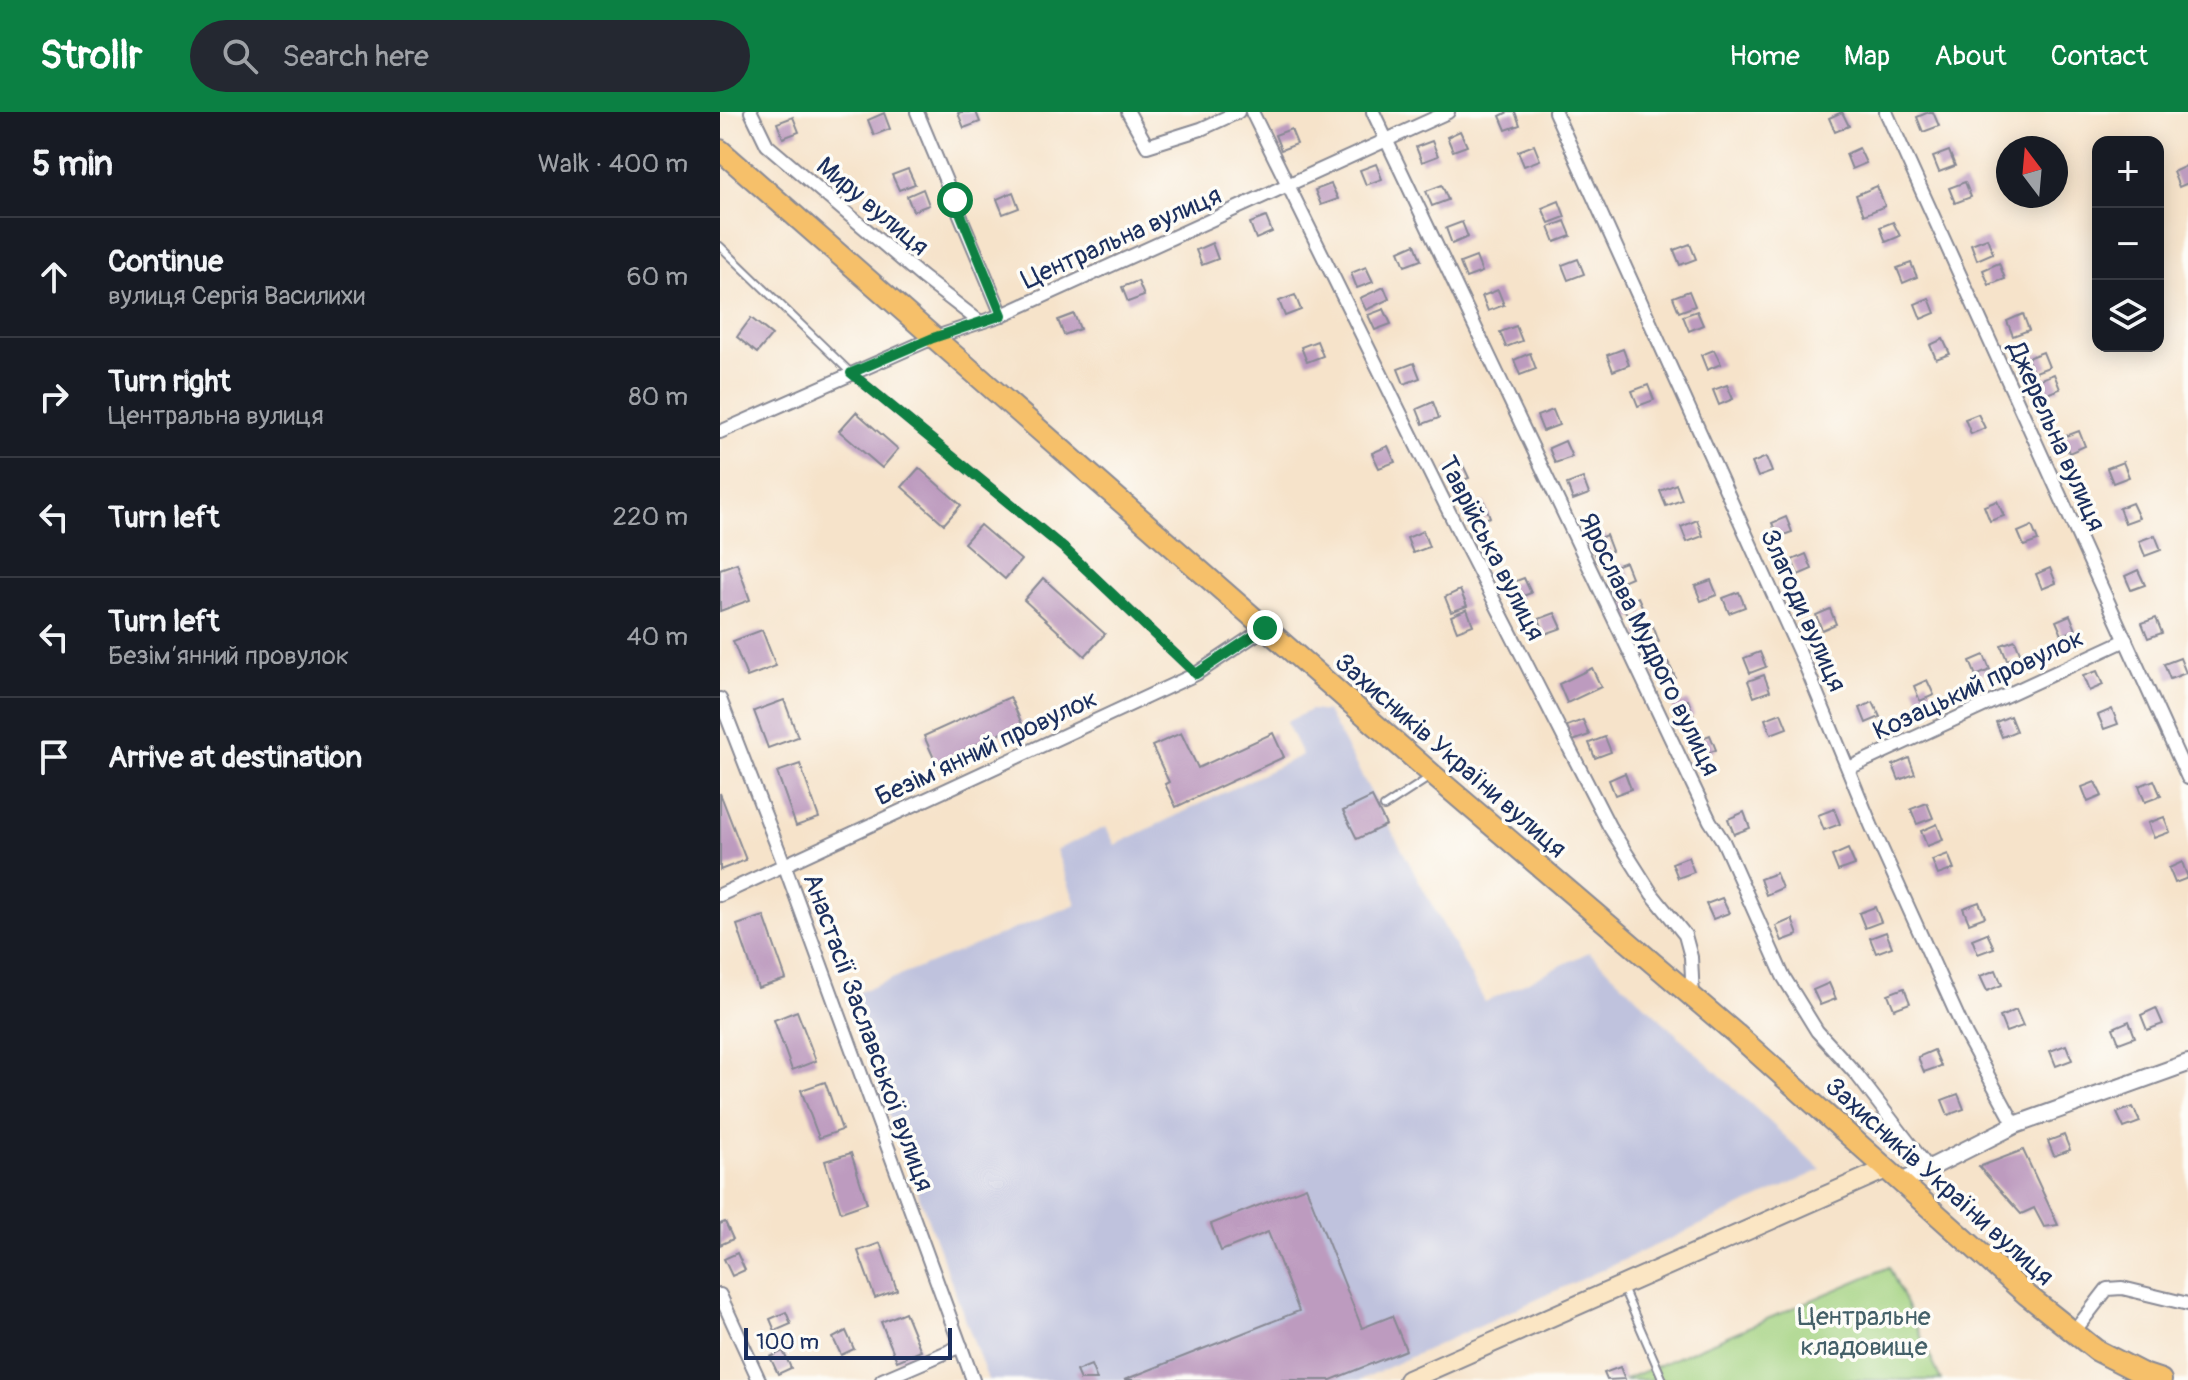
<!DOCTYPE html>
<meta charset="utf-8">
<style>
body{margin:0;font-family:Pangolin,sans-serif;background:#242831;color:#f1f3f6}
.controls{position:absolute;right:24px;top:24px;display:grid;overflow:hidden;border-radius:16px;box-shadow:0 4px 20px #0003}
.controls button{width:72px;height:72px;display:grid;place-items:center;padding:0;border:0;border-bottom:2px solid #363941;background:#171b24;color:#f1f3f6;font:40px sans-serif}
.compass{position:absolute;left:1276px;top:24px;width:72px;height:72px;border-radius:50%;background:#171b24;box-shadow:0 4px 20px #0003;rotate:344deg}
.scale{position:absolute;left:24px;bottom:20px;width:208px;box-sizing:border-box;padding-left:8px;border:4px solid #1b2f5e;border-top:0;font-size:22px;line-height:28px;white-space:nowrap;color:#1b2f5e;-webkit-text-stroke:6px #fdfcf7;paint-order:stroke}
.stop{position:absolute;width:24px;height:24px;margin:-18px;border:6px solid #0b8043;border-radius:50%;background:#fff}
.stop.end{background:#0b8043;border-color:#fff;box-shadow:0 2px 8px #0008}
.list{margin:0;padding:0;list-style:none}
h2{display:flex;justify-content:space-between;align-items:center;height:104px;margin:0;padding:0 32px;font-size:34px}
h2 small{font-size:26px;font-weight:400;color:#9ea1a6}
.list li{display:grid;grid-template-columns:52px 1fr auto;gap:24px;align-items:center;box-sizing:border-box;height:120px;padding:0 32px;border-top:2px solid #363941}
.list b{display:block;font-size:30px;white-space:nowrap}
.list p{margin:0;font-size:26px;white-space:nowrap;color:#9ea1a6}
.list em{font-size:26px;font-style:normal;color:#9ea1a6}
.icon{flex:none;width:44px;height:44px;fill:none;stroke:currentColor;stroke-width:2;stroke-linecap:round;stroke-linejoin:round}
.map{position:relative;flex:none;width:1468px;height:1268px;overflow:hidden}
header{display:flex;align-items:center;gap:48px;box-sizing:border-box;height:112px;padding:0 40px;background:#0b8043;color:#fff}
header strong{font-size:38px}
nav{display:flex;gap:44px;margin-inline-start:auto;font-size:28px}
.search{width:560px;height:72px;background:#242831;display:flex;align-items:center;gap:20px;box-sizing:border-box;padding:0 28px;border-radius:44px;color:#9ea1a6;font-size:30px}
main{display:flex}
aside{flex:1;background:#171b24}
.map>svg:first-child{display:block}
.industrial{fill:#bfc2dd}
.green{fill:#a3d280;stroke:#5f806f;stroke-width:2}
.building{fill:#bd9bbf}
.lines{fill:none;stroke-linecap:round;stroke-linejoin:round}
.service-casing{stroke:#888994;stroke-width:10}
.minor-casing{stroke:#888994;stroke-width:16}
.tertiary-casing{stroke:#888994;stroke-width:20}
.secondary-casing{stroke:#888994;stroke-width:22}
.trunk-casing{stroke:#888994;stroke-width:24}
.service{stroke:#fff;stroke-width:6}
.minor{stroke:#fff;stroke-width:12}
.tertiary{stroke:#fff;stroke-width:16}
.secondary{stroke:#fbe6c4;stroke-width:18}
.trunk{stroke:#f6c06b;stroke-width:20}
.route{stroke:#0b8043;stroke-width:10}
.labels{text-anchor:middle;stroke-width:7;stroke-linejoin:round;paint-order:stroke}
.street-label{font-size:26px;fill:#1b2f5e;stroke:#fdfcf7}
.park-label{font-size:26px;fill:#446068;stroke:#fdfcf7}
</style>
<header>
<strong>Strollr</strong>
<div class="search"><svg class="icon" aria-label="search" viewBox="0 0 24 24"><circle cx="10" cy="10" r="6"/><path d="M15 15l6 6"/></svg>Search here</div>
<nav><a>Home</a><a>Map</a><a>About</a><a>Contact</a></nav>
</header>
<main>
<aside>
<h2>5 min<small>Walk · 400 m</small></h2>
<ul class="list">
<li><svg class="icon" aria-label="ahead" viewBox="0 0 24 24"><path d="M12 20V5M6 11l6-6 6 6"/></svg><div><b>Continue</b><p>вулиця Сергія Василихи</p></div><em>60 m</em></li>
<li><svg class="icon" aria-label="right" viewBox="0 0 24 24"><path d="M7 20v-9h11M14 6l5 5-5 5"/></svg><div><b>Turn right</b><p>Центральна вулиця</p></div><em>80 m</em></li>
<li><svg class="icon" aria-label="left" viewBox="0 0 24 24"><path d="M17 20v-9H6M10 6l-5 5 5 5"/></svg><div><b>Turn left</b></div><em>220 m</em></li>
<li><svg class="icon" aria-label="left" viewBox="0 0 24 24"><path d="M17 20v-9H6M10 6l-5 5 5 5"/></svg><div><b>Turn left</b><p>Безімʼянний провулок</p></div><em>40 m</em></li>
<li><svg class="icon" aria-label="arrive" viewBox="0 0 24 24"><path d="M6 21V4h12l-3 4 3 4H6"/></svg><div><b>Arrive at destination</b></div></li>
</ul>
</aside>
<div class="map">
<svg width="1468" height="1268" viewBox="0 0 1468 1268">
<rect width="100%" height="100%" fill="#fdfcf7"/>
<filter id="ink" filterUnits="userSpaceOnUse"><feTurbulence type="fractalNoise" baseFrequency=".0125" numOctaves="2"/><feDisplacementMap in="SourceGraphic" scale="16" xChannelSelector="R" yChannelSelector="G"/><feConvolveMatrix kernelMatrix="1 2 1 2 8 2 1 2 1" color-interpolation-filters="sRGB"/></filter>
<filter id="wash" filterUnits="userSpaceOnUse"><feTurbulence type="fractalNoise" baseFrequency=".006" numOctaves="4" result="noise"/><feDisplacementMap in="SourceGraphic" scale="32" xChannelSelector="R" yChannelSelector="G"/><feGaussianBlur stdDeviation="1.8" result="paint"/><feColorMatrix in="noise" values="0 0 0 0 0 0 0 0 0 0 0 0 0 0 0 0 0 1.4 0 .05"/><feComposite in="paint" operator="in"/></filter>
<g filter="url(#wash)">
<rect width="100%" height="100%" fill="#f6e3ca"/>
<path class="industrial" d="M591 598 607 600 765 890 869 840 1101 1058 640 1268H268L125 886 356 792 336 738 386 715 395 733 582 643 566 610Z"/>
<path class="green" d="M1169 1155 1221 1268H903L937 1254Z"/>
<g id="blocks">
<g class="building">
<path d="M241 0H256L260 10 244 16 238 1Z"/>
<path d="M788 0H795L800 13 786 18 780 4Z"/>
<path d="M1122 0 1129 14 1115 20 1109 6Z"/>
<path d="M1209 0H1213L1219 14 1203 20 1197 5Z"/>
<path d="M164 1 170 17 154 23 148 8Z"/>
<path d="M73 5 79 20 63 26 57 11Z"/>
<path d="M571 17 577 32 561 38 555 23Z"/>
<path d="M740 19 747 34 733 39 727 25Z"/>
<path d="M712 29 718 44 702 50 696 35Z"/>
<path d="M814 33 820 48 804 54 798 39Z"/>
<path d="M1139 36 1146 51 1132 57 1126 42Z"/>
<path d="M1229 39 1235 54 1219 60 1213 45Z"/>
<path d="M656 52 662 67 646 73 640 58Z"/>
<path d="M1468 53V71L1459 75 1453 60Z"/>
<path d="M188 57 195 72 179 78 172 63Z"/>
<path d="M1245 70 1251 85 1235 91 1229 76Z"/>
<path d="M611 72 618 87 601 93 595 78Z"/>
<path d="M722 73 728 88 712 94 706 79Z"/>
<path d="M1157 74 1165 94 1144 103 1136 83Z"/>
<path d="M203 77 209 93 193 99 187 84Z"/>
<path d="M293 80 299 96 283 102 277 87Z"/>
<path d="M839 89 845 105 829 111 822 96Z"/>
<path d="M546 105 552 120 536 127 530 111Z"/>
<path d="M845 109 851 124 835 130 829 115Z"/>
<path d="M742 110 748 125 732 132 726 116Z"/>
<path d="M1173 110 1180 124 1166 130 1160 115Z"/>
<path d="M1267 126 1273 141 1257 148 1251 132Z"/>
<path d="M492 131 498 147 482 153 476 138Z"/>
<path d="M695 132 701 148 685 154 679 139Z"/>
<path d="M970 132 976 147 960 153 954 138Z"/>
<path d="M756 145 762 160 746 166 740 151Z"/>
<path d="M858 147 864 162 848 168 842 153Z"/>
<path d="M1191 151 1197 165 1183 171 1177 156Z"/>
<path d="M1279 151 1285 167 1269 173 1263 158Z"/>
<path d="M646 155 653 170 637 176 631 161Z"/>
<path d="M418 169 424 184 408 190 402 175Z"/>
<path d="M664 175 669 187 646 198 640 186Z"/>
<path d="M778 178 784 193 768 199 762 184Z"/>
<path d="M969 179 975 194 959 200 953 185Z"/>
<path d="M575 183 581 198 565 204 559 189Z"/>
<path d="M1209 186 1215 201 1201 207 1195 192Z"/>
<path d="M664 197 671 212 655 218 648 203Z"/>
<path d="M977 199 983 213 969 219 963 204Z"/>
<path d="M354 202 360 217 344 223 338 208Z"/>
<path d="M1303 202 1309 218 1293 224 1287 209Z"/>
<path d="M31 206 52 223 37 241 17 225Z"/>
<path d="M796 214 802 229 786 235 780 220Z"/>
<path d="M1223 227 1230 242 1216 247 1210 233Z"/>
<path d="M597 229 603 244 587 250 581 235Z"/>
<path d="M903 237 909 253 893 259 887 243Z"/>
<path d="M994 238 1001 252 987 258 981 243Z"/>
<path d="M1323 240 1329 255 1313 261 1307 246Z"/>
<path d="M810 241 816 257 800 263 794 248Z"/>
<path d="M694 251 700 266 684 272 678 257Z"/>
<path d="M1334 262 1340 277 1324 283 1318 268Z"/>
<path d="M928 273 934 288 918 294 912 279Z"/>
<path d="M1007 273 1013 287 999 293 993 278Z"/>
<path d="M713 290 719 306 703 312 697 297Z"/>
<path d="M833 298 839 313 823 319 817 304Z"/>
<path d="M136 300 178 337 162 356 119 319Z"/>
<path d="M1258 302 1265 316 1251 322 1245 307Z"/>
<path d="M1359 319 1365 334 1349 341 1343 325Z"/>
<path d="M845 329 852 345 835 351 829 336Z"/>
<path d="M668 334 675 350 659 356 652 341Z"/>
<path d="M1046 345 1052 360 1038 365 1032 351Z"/>
<path d="M1403 350 1409 365 1393 371 1387 356Z"/>
<path d="M742 351 749 366 733 372 726 357Z"/>
<path d="M199 356 241 393 224 412 182 375Z"/>
<path d="M863 366 869 382 853 388 847 372Z"/>
<path d="M956 372 962 388 946 394 940 379Z"/>
<path d="M1277 389 1284 404 1270 409 1264 394Z"/>
<path d="M764 390 770 405 754 411 748 396Z"/>
<path d="M1412 391 1419 406 1405 411 1399 396Z"/>
<path d="M1066 405 1072 420 1058 425 1052 411Z"/>
<path d="M977 408 983 424 967 430 961 415Z"/>
<path d="M260 413 301 448 285 467 244 431Z"/>
<path d="M1312 414 1318 429 1304 434 1298 420Z"/>
<path d="M703 419 709 435 693 441 687 426Z"/>
<path d="M886 423 892 439 876 445 870 430Z"/>
<path d="M1435 423 1441 438 1425 444 1419 429Z"/>
<path d="M1086 442 1092 457 1078 463 1072 448Z"/>
<path d="M905 450 911 465 895 472 889 456Z"/>
<path d="M17 451 30 488 0 499V457Z"/>
<path d="M1330 456 1336 471 1322 477 1316 462Z"/>
<path d="M1418 458 1425 473 1411 478 1405 464Z"/>
<path d="M323 466 385 522 365 544 304 488Z"/>
<path d="M804 466 811 481 795 487 788 472Z"/>
<path d="M991 468 997 483 981 489 975 474Z"/>
<path d="M740 478 747 494 731 500 725 485Z"/>
<path d="M1019 480 1025 495 1009 501 1003 486Z"/>
<path d="M918 485 925 501 909 507 902 492Z"/>
<path d="M747 497 753 513 737 519 731 504Z"/>
<path d="M1110 497 1116 512 1102 518 1096 503Z"/>
<path d="M835 501 842 516 825 522 819 507Z"/>
<path d="M1350 503 1356 518 1342 523 1336 509Z"/>
<path d="M1436 506 1442 521 1428 526 1422 511Z"/>
<path d="M933 514 939 530 923 536 917 521Z"/>
<path d="M42 518 56 554 27 565 13 529Z"/>
<path d="M1295 528 1301 543 1287 548 1281 533Z"/>
<path d="M1040 540 1046 555 1030 561 1024 546Z"/>
<path d="M1264 543 1270 558 1256 564 1250 549Z"/>
<path d="M1460 546 1466 561 1450 567 1444 552Z"/>
<path d="M948 550 955 565 939 571 932 556Z"/>
<path d="M872 556 881 575 847 591 839 572Z"/>
<path d="M1377 559 1383 573 1369 579 1363 564Z"/>
<path d="M1044 563 1050 579 1034 585 1028 569Z"/>
<path d="M1207 568 1214 583 1200 589 1194 574Z"/>
<path d="M290 585 302 612 216 651 204 624Z"/>
<path d="M64 588 78 625 48 636 34 599Z"/>
<path d="M968 588 974 604 958 610 952 595Z"/>
<path d="M1153 590 1160 605 1146 611 1140 596Z"/>
<path d="M1392 597 1398 612 1384 617 1378 603Z"/>
<path d="M1061 601 1067 616 1051 622 1045 607Z"/>
<path d="M1290 604 1296 619 1282 625 1276 610Z"/>
<path d="M863 608 869 623 853 629 847 614Z"/>
<path d="M461 621 478 656 553 621 564 645 456 695 445 672 449 670 432 634Z"/>
<path d="M990 623 996 638 980 644 974 629Z"/>
<path d="M885 625 891 640 875 646 869 631Z"/>
<path d="M1189 646 1195 662 1179 668 1173 653Z"/>
<path d="M80 652 99 706 76 714 57 660Z"/>
<path d="M905 661 911 677 895 683 889 668Z"/>
<path d="M1434 668 1441 684 1425 690 1419 674Z"/>
<path d="M1375 670 1382 684 1368 690 1362 675Z"/>
<path d="M0 681 26 748 0 758Z"/>
<path d="M652 685 666 713 637 727 623 699Z"/>
<path d="M1207 691 1213 706 1197 712 1191 697Z"/>
<path d="M1114 697 1120 712 1104 718 1098 703Z"/>
<path d="M1024 700 1030 716 1014 722 1008 707Z"/>
<path d="M1444 705 1450 720 1434 726 1428 711Z"/>
<path d="M1217 712 1223 728 1207 734 1201 719Z"/>
<path d="M1128 737 1135 753 1118 759 1112 744Z"/>
<path d="M1228 742 1234 757 1218 763 1212 748Z"/>
<path d="M968 745 974 760 958 766 952 751Z"/>
<path d="M1462 750 1468 766 1455 771 1449 756Z"/>
<path d="M1056 761 1062 776 1046 783 1040 767Z"/>
<path d="M1002 786 1009 801 993 807 986 792Z"/>
<path d="M1259 790 1265 805 1249 811 1243 796Z"/>
<path d="M1155 795 1161 810 1145 816 1139 801Z"/>
<path d="M44 804 66 867 38 876 17 813Z"/>
<path d="M1072 807 1078 823 1062 829 1056 814Z"/>
<path d="M1166 820 1172 835 1156 841 1150 826Z"/>
<path d="M1267 821 1274 836 1258 842 1252 827Z"/>
<path d="M1276 858 1282 873 1267 879 1260 864Z"/>
<path d="M1109 871 1116 887 1100 893 1093 878Z"/>
<path d="M1184 876 1190 891 1174 897 1168 882Z"/>
<path d="M1436 896 1443 912 1427 918 1421 903Z"/>
<path d="M1296 898 1303 914 1286 920 1280 905Z"/>
<path d="M77 899 96 949 72 958 54 908Z"/>
<path d="M1409 909 1415 925 1399 931 1393 916Z"/>
<path d="M1346 933 1352 948 1336 954 1330 939Z"/>
<path d="M1214 938 1221 954 1204 960 1198 945Z"/>
<path d="M105 970 122 1018 99 1026 81 978Z"/>
<path d="M1238 982 1244 997 1228 1003 1222 988Z"/>
<path d="M1413 995 1420 1010 1404 1016 1397 1001Z"/>
<path d="M1344 1023 1350 1038 1334 1044 1328 1029Z"/>
<path d="M1303 1038 1338 1113 1324 1115 1314 1096 1301 1102 1259 1055Z"/>
<path d="M131 1041 147 1091 121 1100 105 1049Z"/>
<path d="M586 1075 642 1216 672 1204 686 1238 611 1268H404L579 1199 548 1120 501 1139 491 1112Z"/>
<path d="M5 1110 13 1127 0 1133V1112Z"/>
<path d="M160 1131 177 1178 155 1186 138 1139Z"/>
<path d="M17 1141 25 1158 12 1164 4 1147Z"/>
<path d="M66 1200 71 1212 55 1219 50 1207Z"/>
<path d="M185 1200 201 1239 177 1249 161 1210Z"/>
<path d="M126 1219 134 1237 121 1243 113 1226Z"/>
<path d="M63 1239 71 1256 58 1262 50 1245Z"/>
<path d="M371 1253 377 1268H360L356 1259Z"/>
<path d="M900 1255 905 1267 887 1268 884 1261Z"/>
</g>
</g>
</g>
<g filter="url(#ink)">
<use href="#blocks" fill-opacity="0" stroke="#888994" stroke-width="2"/>
<g class="lines">
<g class="service-casing">
<g id="service">
<path d="M0 134 131 261 346 438 476 562"/>
<path d="M664 695 710 665"/>
<path d="M903 1176 943 1268"/>
</g>
</g>
<g class="minor-casing">
<g id="minor">
<path d="M31 0 47 33 202 165 260 210"/>
<path d="M197 0 282 203"/>
<path d="M408 0 427 34 481 17 518 0"/>
<path d="M532 0 738 418 889 714 932 782 965 823 971 845 973 886"/>
<path d="M653 0 990 709 1003 729 1063 864 1097 919 1137 963 1209 1057"/>
<path d="M835 0 1086 555 1151 713 1246 923 1295 1013"/>
<path d="M1166 0 1468 666"/>
<path d="M0 320 213 226 282 203 728 0"/>
<path d="M0 587 64 752 253 1268"/>
<path d="M1129 656 1406 528"/>
<path d="M0 783 476 562 545 516"/>
<path d="M0 1183 39 1268"/>
<path d="M1353 1221 1387 1177 1402 1176 1468 1192"/>
<path d="M162 1268 241 1234"/>
</g>
</g>
<g class="tertiary-casing">
<path id="tertiary" d="M1180 1071 1295 1013 1468 951"/>
</g>
<g class="secondary-casing">
<path id="secondary" d="M688 1268 1166 1057"/>
</g>
<g class="trunk-casing">
<path id="trunk" d="M0 38 713 663 1016 922 1307 1183 1376 1238 1423 1262 1441 1268"/>
</g>
<use href="#service" class="service"/>
<use href="#minor" class="minor"/>
<use href="#tertiary" class="tertiary"/>
<use href="#secondary" class="secondary"/>
<use href="#trunk" class="trunk"/>
</g>
</g>
<g class="lines" filter="url(#ink)">
<path class="route" d="M235 88 282 203 213 226 131 261 346 438 476 562 545 516"/>
</g>
<g class="labels">
<g class="street-label">
<text transform="translate(153 94) rotate(40)" y="9">Миру вулиця</text>
<text transform="translate(401 125) rotate(-24)" y="9">Центральна вулиця</text>
<text transform="translate(1337 324) rotate(66)" y="9">Джерельна вулиця</text>
<text transform="translate(772 436) rotate(63)" y="9">Таврійська вулиця</text>
<text transform="translate(1084 498) rotate(66)" y="9">Злагоди вулиця</text>
<text transform="translate(930 532) rotate(64)" y="9">Ярослава Мудрого вулиця</text>
<text transform="translate(1258 572) rotate(-25)" y="9">Козацький провулок</text>
<text transform="translate(266 635) rotate(-25)" y="9">Безімʼянний провулок</text>
<text transform="translate(731 643) rotate(41)" y="9">Захисників України вулиця</text>
<text transform="translate(149 920) rotate(70)" y="9">Анастасії Заславської вулиця</text>
<text transform="translate(1220 1069) rotate(42)" y="9">Захисників України вулиця</text>
</g>
<g class="park-label">
<text x="1144" y="1213">Центральне<tspan x="1144" dy="30">кладовище</tspan></text>
</g>
</g>
</svg>
<div class="controls">
<button>+</button>
<button>−</button>
<button><svg class="icon" aria-label="layers" viewBox="0 0 24 24"><path d="M12 4l9 5-9 5-9-5zM3 14l9 5 9-5"/></svg></button>
</div>
<svg class="compass" viewBox="-18 -18 36 36"><path d="M0-13l5 13h-10z" fill="#e53935"/><path d="M0 13l5-13h-10z" fill="#9ea1a6"/></svg>
<div class="scale">100 m</div>
<div class="stop" style="left:235px;top:88px"></div>
<div class="stop end" style="left:545px;top:516px"></div>
</div>
</main>
